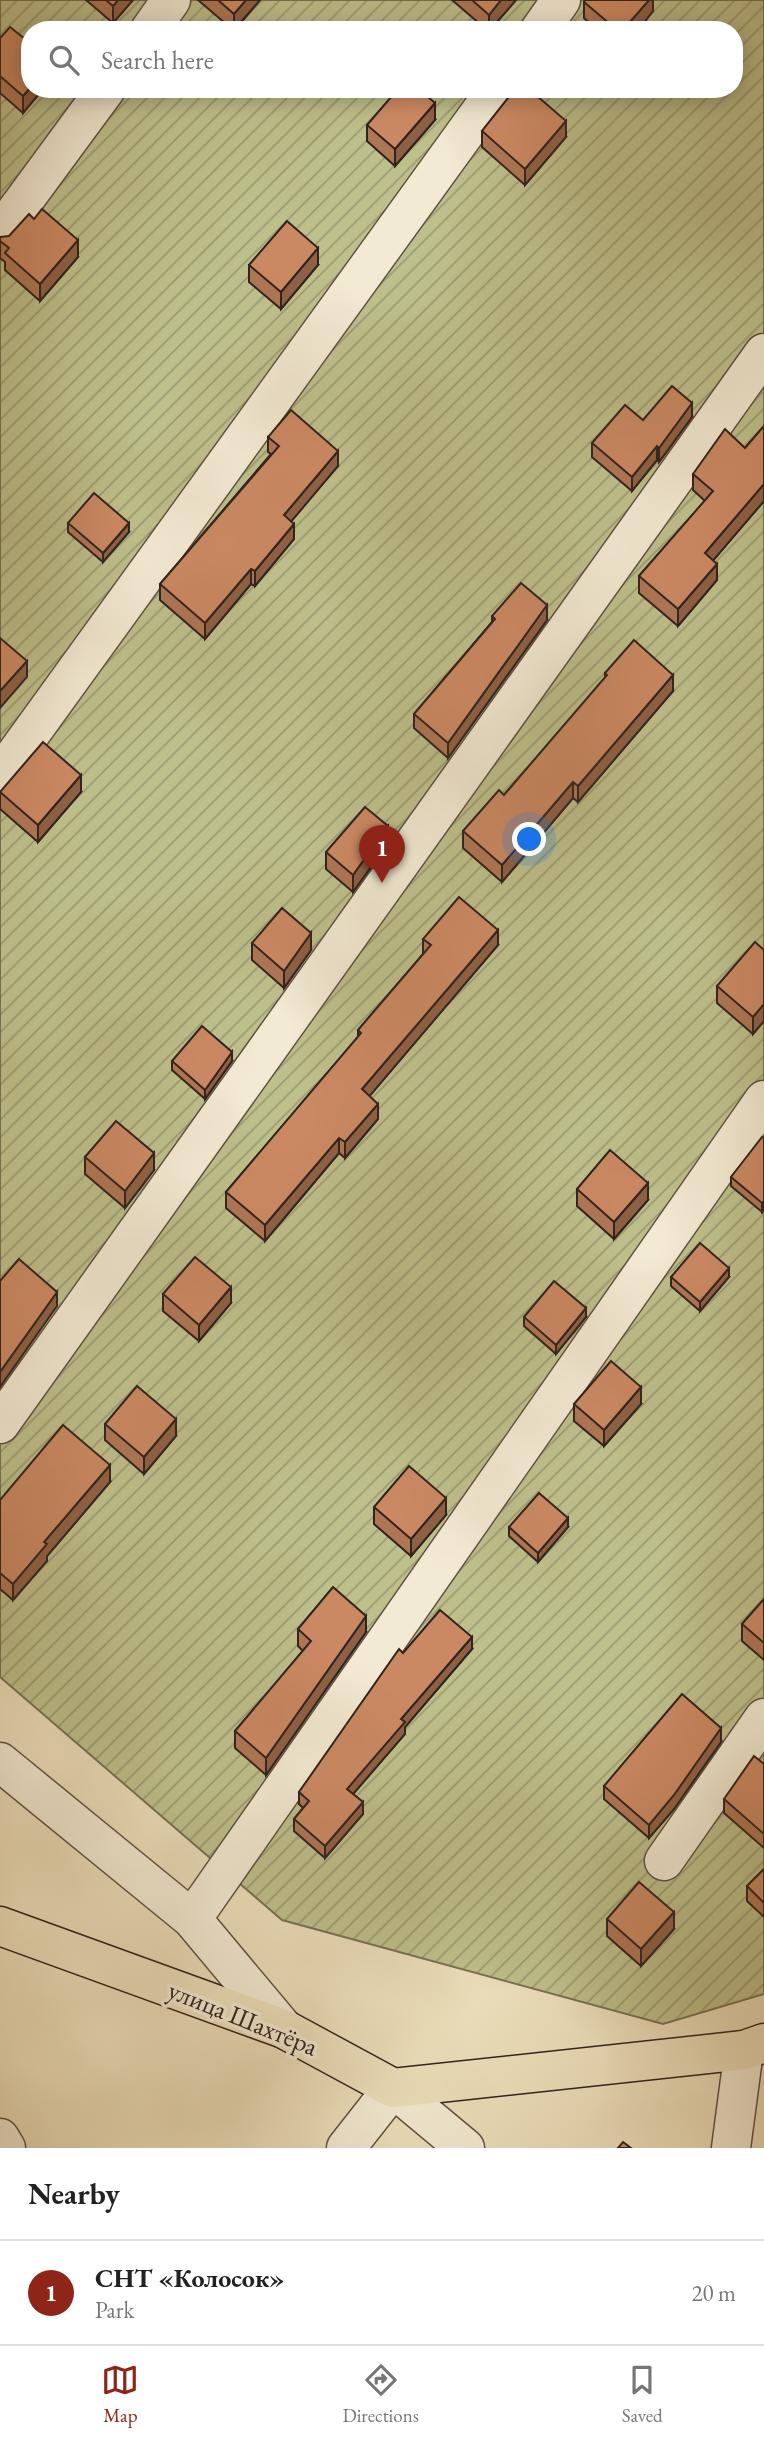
<!DOCTYPE html>
<meta charset="utf-8">
<style>
body{margin:0;font-family:"EB Garamond",serif;background:#f2f2f2;color:#222}
.you{position:absolute;left:530px;top:840px;width:24px;height:24px;margin:-18px;border:5px solid #fff;border-radius:50%;background:#1a73e8;box-shadow:0 0 0 10px #1a73e833}
.badge{display:grid;place-items:center;width:46px;height:46px;border-radius:50%;background:#8f2418;color:#fff;font-size:23px;font-weight:700}
.pin{position:absolute;translate:-50% -58px;filter:drop-shadow(0 2px 4px #0008)}
.pin::after{content:'';position:absolute;top:37px;width:24px;height:21px;background:inherit;clip-path:polygon(0 0,100% 0,50% 100%)}
.list{margin:0;padding:0;list-style:none}
h2{display:flex;justify-content:space-between;align-items:center;height:91px;margin:0;padding:0 28px;font-size:30px}
h2 small{font-size:23px;font-weight:400;color:#767676}
.list li{display:grid;grid-template-columns:46px 1fr auto;gap:21px;align-items:center;box-sizing:border-box;height:105px;padding:0 28px;border-top:2px solid #e0e0e0}
.list b{display:block;font-size:26px;white-space:nowrap}
.list p{margin:0;font-size:23px;white-space:nowrap;color:#767676}
.list em{font-size:23px;font-style:normal;color:#767676}
.icon{flex:none;width:38px;height:38px;fill:none;stroke:currentColor;stroke-width:2;stroke-linecap:round;stroke-linejoin:round}
.map{position:relative;flex:none;width:764px;height:2148px;overflow:hidden}
.search{position:absolute;background:#fff;box-shadow:0 4px 18px #0003;left:21px;right:21px;top:21px;height:77px;display:flex;align-items:center;gap:18px;box-sizing:border-box;padding:0 24px;border-radius:28px;color:#767676;font-size:26px}
.sheet{height:196px;background:#fff}
nav{display:flex;justify-content:space-around;align-items:center;box-sizing:border-box;height:98px;border-top:2px solid #e0e0e0;background:#fff;font-size:19px;color:#767676}
nav a{display:grid;justify-items:center;gap:4px}
nav .on{color:#8f2418}
.map>svg:first-child{display:block}
.garden{fill:url(#garden-furrows);stroke:#787254;stroke-width:2;fill-rule:evenodd}
.lines{fill:none;stroke-linecap:round;stroke-linejoin:round}
.minor-casing{stroke:#605244;stroke-width:41}
.major-casing{stroke:#31231d;stroke-width:41}
.minor{stroke:#f3ead3;stroke-width:38}
.major{stroke:#ecdfbb;stroke-width:38}
.wall{fill:#af7655;stroke:#31231d;stroke-width:2}
.shaded-wall{fill:#8e6045;stroke:#31231d;stroke-width:2}
.building{fill:#cb8963;stroke:#31231d;stroke-width:2}
.labels{text-anchor:middle;stroke-width:7;stroke-linejoin:round;paint-order:stroke}
.street-label{font-size:26px;fill:#31231d;stroke:#f3ead3}
</style>
<div class="map">
<svg width="764" height="2148" viewBox="0 0 764 2148">
<defs>
<pattern id="garden-furrows" width="10" height="10" patternUnits="userSpaceOnUse" patternTransform="scale(1.75)"><rect width="10" height="10" fill="#bec08c"/><path d="M-1 1l2-2M0 10L10 0M9 11l2-2" fill="none" stroke="#9b9c72"/></pattern>
</defs>
<rect width="100%" height="100%" fill="#ecdfbb"/>
<filter id="stains"><feTurbulence type="fractalNoise" baseFrequency=".00286" numOctaves="4"/><feColorMatrix values="0 0 0 0 .2 0 0 0 0 .09 0 0 0 0 .02 0 0 0 .5 -.17"/></filter>
<radialGradient id="worn" r=".72"><stop offset=".6" stop-color="#630" stop-opacity="0"/><stop offset="1" stop-color="#630" stop-opacity=".3"/></radialGradient>
<path class="garden" d="M0 0H764V1994L663 2024 282 1920 0 1677ZM30 30H734V89H30Z"/>
<g class="lines">
<g class="minor-casing">
<g id="minor">
<path d="M150 30 171 0"/>
<path d="M540 30 561 0"/>
<path d="M0 233 106 89"/>
<path d="M0 776 497 89"/>
<path d="M0 1424 764 353"/>
<path d="M0 1762 192 1919 284 2029"/>
<path d="M664 1861 764 1718"/>
<path d="M192 1919 764 1100"/>
<path d="M0 2138 6 2148"/>
<path d="M346 2148 393 2088 465 2148"/>
<path d="M731 2148 744 2050"/>
</g>
</g>
<g class="major-casing">
<path id="major" d="M0 1926 284 2029 393 2088 744 2050 764 2043"/>
</g>
<use href="#minor" class="minor"/>
<use href="#major" class="major"/>
</g>
<g class="wall">
<path d="M86 0H133L113 23Z"/>
<path d="M198 0H260L235 30H233Z"/>
<path d="M452 0H516L490 30H487Z"/>
<path d="M653 0V11L638 30H597L584 18V2Z"/>
<path d="M0 38 30 89H43L23 113 0 93Z"/>
<path d="M435 120 395 166 367 141V125Z"/>
<path d="M482 131 566 137 525 185 482 147Z"/>
<path d="M0 237 78 257 40 301 5 270V262L0 258Z"/>
<path d="M249 265H318L281 309 249 282Z"/>
<path d="M692 417 659 462 657 460 632 491 592 457V443L643 420Z"/>
<path d="M764 426V501L713 560 717 580 678 626 639 593V576L705 501 693 490V474L745 448Z"/>
<path d="M268 437 338 466 291 521 294 539 255 586 251 584 205 639 160 600V584L271 454 268 452Z"/>
<path d="M68 523 129 532 103 562 68 532Z"/>
<path d="M492 616 547 620 448 758 414 728V714L492 622Z"/>
<path d="M605 673 673 691 578 802 573 798 502 882 463 848V831L504 795 605 678Z"/>
<path d="M0 792H81L38 842 0 809Z"/>
<path d="M388 843 353 892 326 869V852Z"/>
<path d="M423 939 498 945 369 1096 378 1119 345 1158 339 1153 265 1241 226 1208V1192L358 1038V1030L423 954Z"/>
<path d="M252 943 311 950 284 988 252 960Z"/>
<path d="M764 950V1021L753 1034 717 1003V986Z"/>
<path d="M172 1061H232L205 1099 172 1070Z"/>
<path d="M764 1138 762 1212 731 1186V1177Z"/>
<path d="M85 1157 154 1170 125 1208 85 1174Z"/>
<path d="M577 1189 648 1200 614 1239 577 1206Z"/>
<path d="M671 1277H729L700 1311 671 1286Z"/>
<path d="M163 1294 231 1303 199 1341 163 1311Z"/>
<path d="M524 1317H586L556 1354 524 1326Z"/>
<path d="M574 1404H641L604 1446 574 1421Z"/>
<path d="M105 1424 176 1436 144 1474 105 1440Z"/>
<path d="M110 1482 47 1556V1561L13 1600 0 1589V1500Z"/>
<path d="M374 1507 446 1515 411 1556 374 1524Z"/>
<path d="M509 1527H568L538 1562 509 1536Z"/>
<path d="M764 1599V1660L742 1641V1624Z"/>
<path d="M298 1629 366 1632 266 1775 235 1748V1731L303 1651 298 1646Z"/>
<path d="M472 1649 405 1727V1734L353 1794 363 1814 325 1858 294 1831V1819L303 1808 299 1804V1792L403 1653Z"/>
<path d="M721 1742 674 1809 649 1838 604 1799V1786Z"/>
<path d="M764 1764V1848L724 1813V1799Z"/>
<path d="M764 1869V1917L747 1901V1886Z"/>
<path d="M607 1919 674 1929 641 1966 607 1936Z"/>
</g>
<g class="shaded-wall">
<path d="M118 0H133L113 23V6Z"/>
<path d="M246 0H260L234 30V14Z"/>
<path d="M501 0H516L490 30H489V15Z"/>
<path d="M649 0H653V11L638 30H623Z"/>
<path d="M30 88V89H43L23 113V96Z"/>
<path d="M435 103V120L395 166V149Z"/>
<path d="M566 121V137L525 185V169Z"/>
<path d="M78 240V257L40 301V284Z"/>
<path d="M318 248V265L281 309V292Z"/>
<path d="M692 403V417L659 462V448Z"/>
<path d="M657 446V460L632 491V477Z"/>
<path d="M338 451V466L284 530V515Z"/>
<path d="M764 484V501L705 570V553Z"/>
<path d="M129 523V532L103 562V553Z"/>
<path d="M294 524V539L255 586V571Z"/>
<path d="M717 564V580L678 626V609Z"/>
<path d="M251 569V584L205 639V623Z"/>
<path d="M547 605V620L448 758V743Z"/>
<path d="M27 661V677L0 708V691Z"/>
<path d="M673 675V691L578 802V786Z"/>
<path d="M81 775V792L38 842V825Z"/>
<path d="M573 782V798L502 882V865Z"/>
<path d="M388 826V843L353 892V875Z"/>
<path d="M498 930V945L362 1105V1089Z"/>
<path d="M311 933V950L284 988V971Z"/>
<path d="M764 1004V1021L753 1034V1017Z"/>
<path d="M232 1052V1061L205 1099V1090Z"/>
<path d="M378 1104V1119L345 1158V1142Z"/>
<path d="M339 1138V1153L265 1241V1225Z"/>
<path d="M154 1153V1170L125 1208V1191Z"/>
<path d="M648 1183V1200L614 1239V1222Z"/>
<path d="M764 1201V1210L762 1212V1203Z"/>
<path d="M729 1268V1277L700 1311V1302Z"/>
<path d="M231 1287V1303L199 1341V1325Z"/>
<path d="M57 1292V1306L0 1387V1372Z"/>
<path d="M586 1308V1317L556 1354V1345Z"/>
<path d="M641 1387V1404L604 1446V1430Z"/>
<path d="M176 1419V1436L144 1474V1457Z"/>
<path d="M110 1465V1482L47 1556V1561L13 1600V1584L44 1542Z"/>
<path d="M446 1498V1515L411 1556V1539Z"/>
<path d="M568 1518V1527L538 1562V1553Z"/>
<path d="M366 1616V1632L266 1775V1758Z"/>
<path d="M472 1637V1649L405 1727V1734L347 1801V1789L401 1719Z"/>
<path d="M721 1728V1742L674 1809 649 1838V1825Z"/>
<path d="M363 1802V1814L325 1858V1846Z"/>
<path d="M674 1912V1929L641 1966V1949Z"/>
</g>
<g class="building">
<path d="M106 0H118L113 6Z"/>
<path d="M218 0H246L234 14Z"/>
<path d="M472 0H501L489 15Z"/>
<path d="M585 0H649L623 30H617L584 2Z"/>
<path d="M10 27 30 43V88L23 96 0 76V38Z"/>
<path d="M398 89H419L435 103 395 149 367 125Z"/>
<path d="M515 89H529L566 121 525 169 482 131Z"/>
<path d="M42 209 78 240 40 284 5 253 9 248 0 241V237L9 236 29 214 34 219Z"/>
<path d="M287 221 318 248 281 292 249 265Z"/>
<path d="M672 386 692 403 659 448 657 446 632 477 592 443 625 405 643 420Z"/>
<path d="M291 410 338 451 284 515 294 524 255 571 251 569 205 623 160 584 279 446 268 437Z"/>
<path d="M764 426V484L705 553 717 564 678 609 639 576 713 491 693 474 725 429 745 448Z"/>
<path d="M94 493 129 523 103 553 68 523Z"/>
<path d="M521 583 547 605 448 743 414 714 495 619 492 616Z"/>
<path d="M0 638 27 661 0 691Z"/>
<path d="M634 640 673 675 578 786 573 782 502 865 463 831 499 790 504 795 607 675 605 673Z"/>
<path d="M43 742 81 775 38 825 0 792Z"/>
<path d="M365 807 388 826 353 875 326 852Z"/>
<path d="M459 897 498 930 362 1089 378 1104 345 1142 339 1138 265 1225 226 1192 361 1033 358 1030 431 945 423 939Z"/>
<path d="M282 908 311 933 284 971 252 943Z"/>
<path d="M755 942 764 950V1004L753 1017 717 986Z"/>
<path d="M202 1026 232 1052 205 1090 172 1061Z"/>
<path d="M116 1121 154 1153 125 1191 85 1157Z"/>
<path d="M762 1137 764 1138V1201L762 1203 731 1177Z"/>
<path d="M610 1150 648 1183 614 1222 577 1189Z"/>
<path d="M700 1243 729 1268 700 1302 671 1277Z"/>
<path d="M195 1257 231 1287 199 1325 163 1294Z"/>
<path d="M19 1259 57 1292 0 1372V1281Z"/>
<path d="M554 1281 586 1308 556 1345 524 1317Z"/>
<path d="M611 1361 641 1387 604 1430 574 1404Z"/>
<path d="M137 1386 176 1419 144 1457 105 1424Z"/>
<path d="M63 1425 110 1465 44 1542 47 1544 13 1584 0 1573V1500Z"/>
<path d="M409 1466 446 1498 411 1539 374 1507Z"/>
<path d="M539 1493 568 1518 538 1553 509 1527Z"/>
<path d="M333 1587 366 1616 266 1758 235 1731 311 1641 298 1629Z"/>
<path d="M764 1599V1643L742 1624Z"/>
<path d="M440 1610 472 1637 401 1719 405 1722 347 1789 363 1802 325 1846 294 1819 309 1801 299 1792 399 1649 403 1653Z"/>
<path d="M682 1694 721 1728 674 1795 649 1825 604 1786Z"/>
<path d="M754 1756 764 1764V1834L724 1799Z"/>
<path d="M764 1869V1903L747 1886Z"/>
<path d="M639 1882 674 1912 641 1949 607 1919Z"/>
<path d="M623 2142 631 2148H618Z"/>
</g>
<g class="labels">
<g class="street-label">
<text transform="translate(243 2018) rotate(22)" y="9">улица Шахтёра</text>
</g>
</g>
<rect width="100%" height="100%" filter="url(#stains)"/>
<rect width="100%" height="100%" fill="url(#worn)"/>
</svg>
<div class="you"></div>
<div class="pin badge" style="left:382px;top:883px">1</div>
<div class="search"><svg class="icon" aria-label="search" viewBox="0 0 24 24"><circle cx="10" cy="10" r="6"/><path d="M15 15l6 6"/></svg>Search here</div>
</div>
<section class="sheet">
<h2>Nearby<small></small></h2>
<ul class="list">
<li><span class="badge">1</span><div><b>СНТ «Колосок»</b><p>Park</p></div><em>20 m</em></li>
</ul>
</section>
<nav>
<a class="on"><svg class="icon" aria-label="map" viewBox="0 0 24 24"><path d="M3 6l6-2 6 2 6-2v14l-6 2-6-2-6 2zM9 4v14M15 6v14"/></svg>Map</a>
<a><svg class="icon" aria-label="directions" viewBox="0 0 24 24"><path d="M12 3l9 9-9 9-9-9zM9 14v-3h6M13 9l2 2-2 2"/></svg>Directions</a>
<a><svg class="icon" aria-label="saved" viewBox="0 0 24 24"><path d="M7 4h10v16l-5-4-5 4z"/></svg>Saved</a>
</nav>
